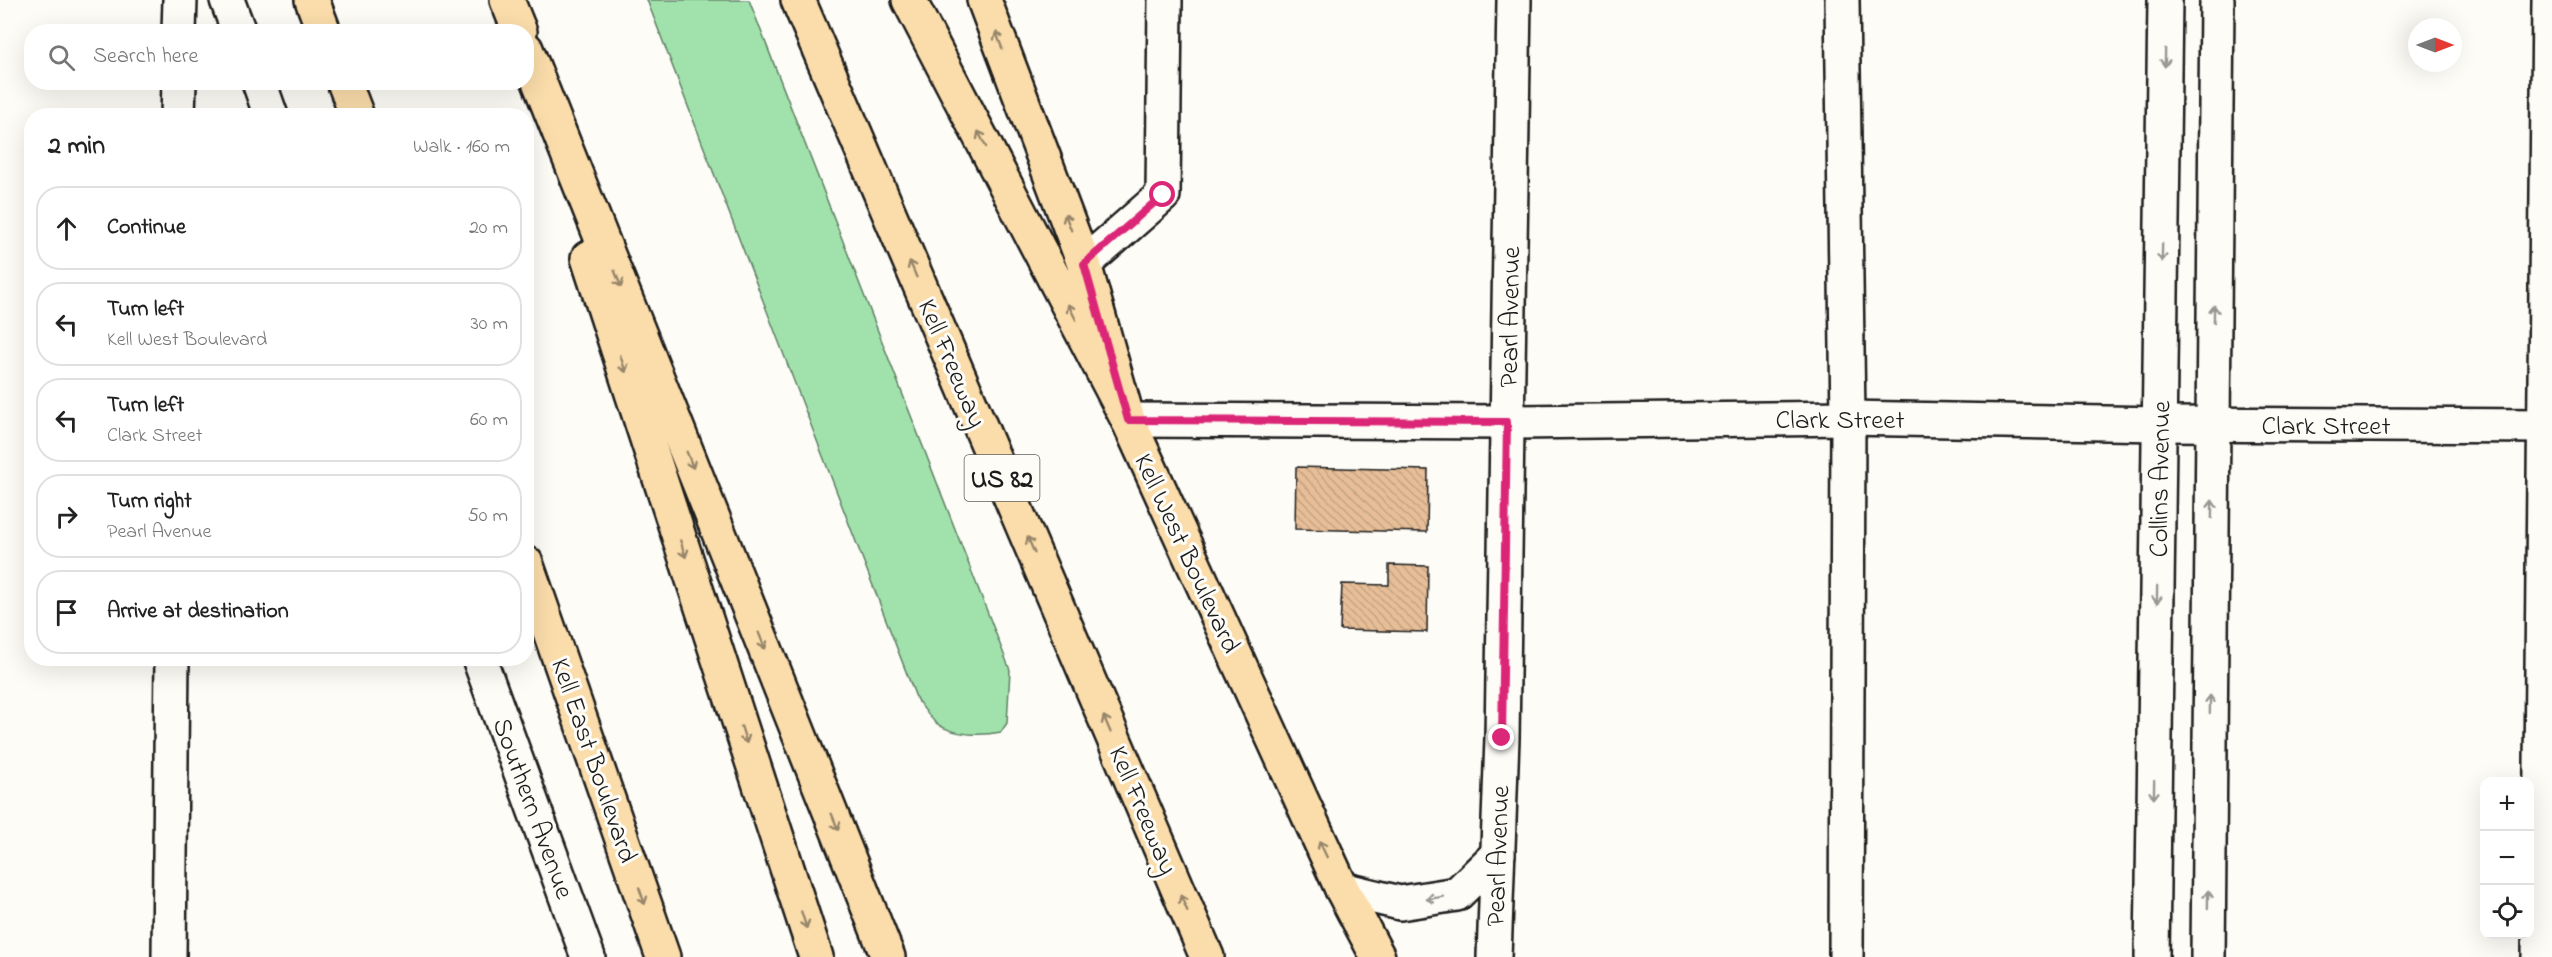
<!DOCTYPE html>
<meta charset="utf-8">
<style>
body{margin:0;font-family:"Indie Flower",sans-serif;background:#f6f6f6;color:#222}
.controls{position:absolute;right:18px;bottom:18px;display:grid;overflow:hidden;border-radius:12px;box-shadow:0 6px 24px #0002}
.controls button{width:54px;height:54px;display:grid;place-items:center;padding:0;border:0;border-bottom:2px solid #e0e0e0;background:#fff;color:#222;font:30px sans-serif}
.compass{position:absolute;left:2408px;top:18px;width:54px;height:54px;border-radius:50%;background:#fff;box-shadow:0 6px 24px #0002;rotate:90deg}
.stop{position:absolute;width:18px;height:18px;margin:-14px;border:4px solid #db2777;border-radius:50%;background:#fff}
.stop.end{background:#db2777;border-color:#fff;box-shadow:0 2px 6px #0008}
.list{margin:0;padding:0;list-style:none}
h2{display:flex;justify-content:space-between;align-items:center;height:78px;margin:0;padding:0 24px;font-size:26px}
h2 small{font-size:20px;font-weight:400;color:#767676}
.list li{display:grid;grid-template-columns:39px 1fr auto;gap:18px;align-items:center;box-sizing:border-box;height:84px;margin:0 12px 12px;padding:0 12px;border:2px solid #e0e0e0;border-radius:24px}
.list b{display:block;font-size:22px;white-space:nowrap}
.list p{margin:0;font-size:20px;white-space:nowrap;color:#767676}
.list em{font-size:20px;font-style:normal;color:#767676}
.icon{flex:none;width:33px;height:33px;fill:none;stroke:currentColor;stroke-width:2;stroke-linecap:round;stroke-linejoin:round}
.map{position:relative;flex:none;width:2552px;height:957px;overflow:hidden}
.search{position:absolute;background:#fff;box-shadow:0 6px 24px #0002;left:24px;top:24px;width:510px;height:66px;display:flex;align-items:center;gap:15px;box-sizing:border-box;padding:0 21px;border-radius:24px;color:#767676;font-size:22px}
.panel{position:absolute;background:#fff;box-shadow:0 6px 24px #0002;left:24px;top:108px;width:510px;height:558px;border-radius:24px}
.map>svg:first-child{display:block}
.green{fill:#a1e2ac;stroke:#5e7f64;stroke-width:1.5}
.building{fill:url(#building-back-hatch);stroke:#1c1c1c;stroke-width:1.5}
.lines{fill:none;stroke-linecap:round;stroke-linejoin:round}
.minor-casing{stroke:#1c1c1c;stroke-width:38}
.major-casing{stroke:#1c1c1c;stroke-width:38}
.highway-casing{stroke:#1c1c1c;stroke-width:38}
.minor{stroke:#fdfcf7;stroke-width:33}
.major{stroke:#fbddab;stroke-width:33}
.highway{stroke:#fbddab;stroke-width:33}
.oneway{stroke:#97866b}
.oneway2{stroke:#989794}
.route{stroke:#db2777;stroke-width:8}
.labels{text-anchor:middle;stroke-width:6;stroke-linejoin:round;paint-order:stroke}
.shield{fill:#fdfcf7;stroke:#605f5e;stroke-width:1.5}
.shield-label{font-size:26px;font-weight:bold;fill:#1c1c1c}
.street-label{font-size:27px;fill:#1c1c1c;stroke:#fdfcf7}
</style>
<div class="map">
<svg width="2552" height="957" viewBox="0 0 2552 957">
<defs>
<pattern id="building-back-hatch" width="6" height="6" patternUnits="userSpaceOnUse" patternTransform="scale(1.5)"><rect width="6" height="6" fill="#e7be97"/><path d="M-1 5l2 2M0 0l6 6M5-1l2 2" fill="none" stroke="#c6a382"/></pattern>
</defs>
<rect width="100%" height="100%" fill="#fdfcf7"/>
<filter id="ink" filterUnits="userSpaceOnUse"><feTurbulence type="fractalNoise" baseFrequency=".0167" numOctaves="2"/><feDisplacementMap in="SourceGraphic" scale="12" xChannelSelector="R" yChannelSelector="G"/><feConvolveMatrix kernelMatrix="1 2 1 2 8 2 1 2 1" color-interpolation-filters="sRGB"/></filter>
<g filter="url(#ink)">
<path class="green" d="M647 0H749L1010 670 1007 723 1001 732C981 736 953 736 936 723 929 717 923 707 917 700Z"/>
<g class="building">
<path d="M1296 467 1428 470 1427 532 1295 529Z"/>
<path d="M1389 565 1428 566 1427 632 1340 630 1342 584 1389 585Z"/>
</g>
<g class="lines">
<g class="minor-casing">
<g id="minor">
<path d="M227 0 239 32"/>
<path d="M1842 0 1848 418 1846 957"/>
<path d="M179 32 180 0"/>
<path d="M259 82 271 116"/>
<path d="M178 116 179 82"/>
<path d="M1084 264 1163 195 1165 0"/>
<path d="M1128 420 1507 422 1848 418 2160 424 2552 426"/>
<path d="M479 658 588 957"/>
<path d="M1342 889 1400 903 1457 894 1498 854"/>
<path d="M169 957 172 658"/>
<path d="M1494 957 1502 738 1514 0"/>
<path d="M2152 957 2165 0"/>
<path d="M2208 957 2217 0"/>
<path d="M2539 957 2549 0"/>
</g>
</g>
<g class="major-casing">
<g id="major">
<path d="M312 0 324 32"/>
<path d="M984 0 1084 264 1128 420 1342 889 1378 957"/>
<path d="M344 82 357 116"/>
<path d="M526 563 663 957"/>
</g>
</g>
<g class="highway-casing">
<g id="highway">
<path d="M507 0 520 32"/>
<path d="M798 0 1207 957"/>
<path d="M909 0 1128 420"/>
<path d="M526 49 888 957"/>
<path d="M588 258 816 957"/>
</g>
</g>
<use href="#minor" class="minor"/>
<use href="#major" class="major"/>
<use href="#highway" class="highway"/>
</g>
<defs><path id="oneway-shaft" d="M-6 0H5M1.5-3L5.5 0L1.5 3" fill="none" stroke-width="1.6" stroke-linecap="round" stroke-linejoin="round" transform="scale(1.5)"/></defs>
<g class="oneway">
<use href="#oneway-shaft" transform="translate(999 40) rotate(-111)"/>
<use href="#oneway-shaft" transform="translate(982 139) rotate(-117)"/>
<use href="#oneway-shaft" transform="translate(1068 222) rotate(-111)"/>
<use href="#oneway-shaft" transform="translate(913 269) rotate(-113)"/>
<use href="#oneway-shaft" transform="translate(618 279) rotate(68)"/>
<use href="#oneway-shaft" transform="translate(1072 312) rotate(-117)"/>
<use href="#oneway-shaft" transform="translate(623 364) rotate(72)"/>
<use href="#oneway-shaft" transform="translate(690 460) rotate(68)"/>
<use href="#oneway-shaft" transform="translate(1031 545) rotate(-113)"/>
<use href="#oneway-shaft" transform="translate(683 549) rotate(72)"/>
<use href="#oneway-shaft" transform="translate(762 641) rotate(68)"/>
<use href="#oneway-shaft" transform="translate(1107 724) rotate(-113)"/>
<use href="#oneway-shaft" transform="translate(744 735) rotate(72)"/>
<use href="#oneway-shaft" transform="translate(835 822) rotate(68)"/>
<use href="#oneway-shaft" transform="translate(1323 849) rotate(-115)"/>
<use href="#oneway-shaft" transform="translate(642 896) rotate(71)"/>
<use href="#oneway-shaft" transform="translate(1184 903) rotate(-113)"/>
<use href="#oneway-shaft" transform="translate(804 920) rotate(72)"/>
</g>
<g class="oneway2">
<use href="#oneway-shaft" transform="translate(2165 58) rotate(91)"/>
<use href="#oneway-shaft" transform="translate(2162 253) rotate(91)"/>
<use href="#oneway-shaft" transform="translate(2214 314) rotate(-89)"/>
<use href="#oneway-shaft" transform="translate(2212 509) rotate(-89)"/>
<use href="#oneway-shaft" transform="translate(2157 595) rotate(91)"/>
<use href="#oneway-shaft" transform="translate(2210 704) rotate(-89)"/>
<use href="#oneway-shaft" transform="translate(2154 790) rotate(91)"/>
<use href="#oneway-shaft" transform="translate(1435 898) rotate(171)"/>
<use href="#oneway-shaft" transform="translate(2208 899) rotate(-89)"/>
</g>
</g>
<g class="lines" filter="url(#ink)">
<path class="route" d="M1163 195 1084 264 1128 420 1507 422 1502 738"/>
</g>
<g class="labels">
<rect class="shield" x="964.5" y="455" width="75" height="46" rx="4.5"/>
<g class="shield-label">
<text x="1002" y="487">US 82</text>
</g>
<g class="street-label">
<text transform="translate(1509 317) rotate(-89)" y="9">Pearl Avenue</text>
<text transform="translate(953 363) rotate(67)" y="9">Kell Freeway</text>
<text x="1840" y="428">Clark Street</text>
<text x="2326" y="434">Clark Street</text>
<text transform="translate(2159 479) rotate(-89)" y="9">Collins Avenue</text>
<text transform="translate(1188 553) rotate(65)" y="9">Kell West Boulevard</text>
<text transform="translate(595 760) rotate(71)" y="9">Kell East Boulevard</text>
<text transform="translate(534 808) rotate(70)" y="9">Southern Avenue</text>
<text transform="translate(1144 810) rotate(67)" y="9">Kell Freeway</text>
<text transform="translate(1497 856) rotate(-88)" y="9">Pearl Avenue</text>
</g>
</g>
</svg>
<div class="controls">
<button>+</button>
<button>−</button>
<button><svg class="icon" aria-label="locate" viewBox="0 0 24 24"><circle cx="12" cy="12" r="6"/><path d="M12 2v4M12 18v4M2 12h4M18 12h4"/></svg></button>
</div>
<svg class="compass" viewBox="-18 -18 36 36"><path d="M0-13l5 13h-10z" fill="#e53935"/><path d="M0 13l5-13h-10z" fill="#767676"/></svg>
<div class="stop" style="left:1163px;top:195px"></div>
<div class="stop end" style="left:1502px;top:738px"></div>
<div class="search"><svg class="icon" aria-label="search" viewBox="0 0 24 24"><circle cx="10" cy="10" r="6"/><path d="M15 15l6 6"/></svg>Search here</div>
<section class="panel">
<h2>2 min<small>Walk · 160 m</small></h2>
<ul class="list">
<li><svg class="icon" aria-label="ahead" viewBox="0 0 24 24"><path d="M12 20V5M6 11l6-6 6 6"/></svg><div><b>Continue</b></div><em>20 m</em></li>
<li><svg class="icon" aria-label="left" viewBox="0 0 24 24"><path d="M17 20v-9H6M10 6l-5 5 5 5"/></svg><div><b>Turn left</b><p>Kell West Boulevard</p></div><em>30 m</em></li>
<li><svg class="icon" aria-label="left" viewBox="0 0 24 24"><path d="M17 20v-9H6M10 6l-5 5 5 5"/></svg><div><b>Turn left</b><p>Clark Street</p></div><em>60 m</em></li>
<li><svg class="icon" aria-label="right" viewBox="0 0 24 24"><path d="M7 20v-9h11M14 6l5 5-5 5"/></svg><div><b>Turn right</b><p>Pearl Avenue</p></div><em>50 m</em></li>
<li><svg class="icon" aria-label="arrive" viewBox="0 0 24 24"><path d="M6 21V4h12l-3 4 3 4H6"/></svg><div><b>Arrive at destination</b></div></li>
</ul>
</section>
</div>
